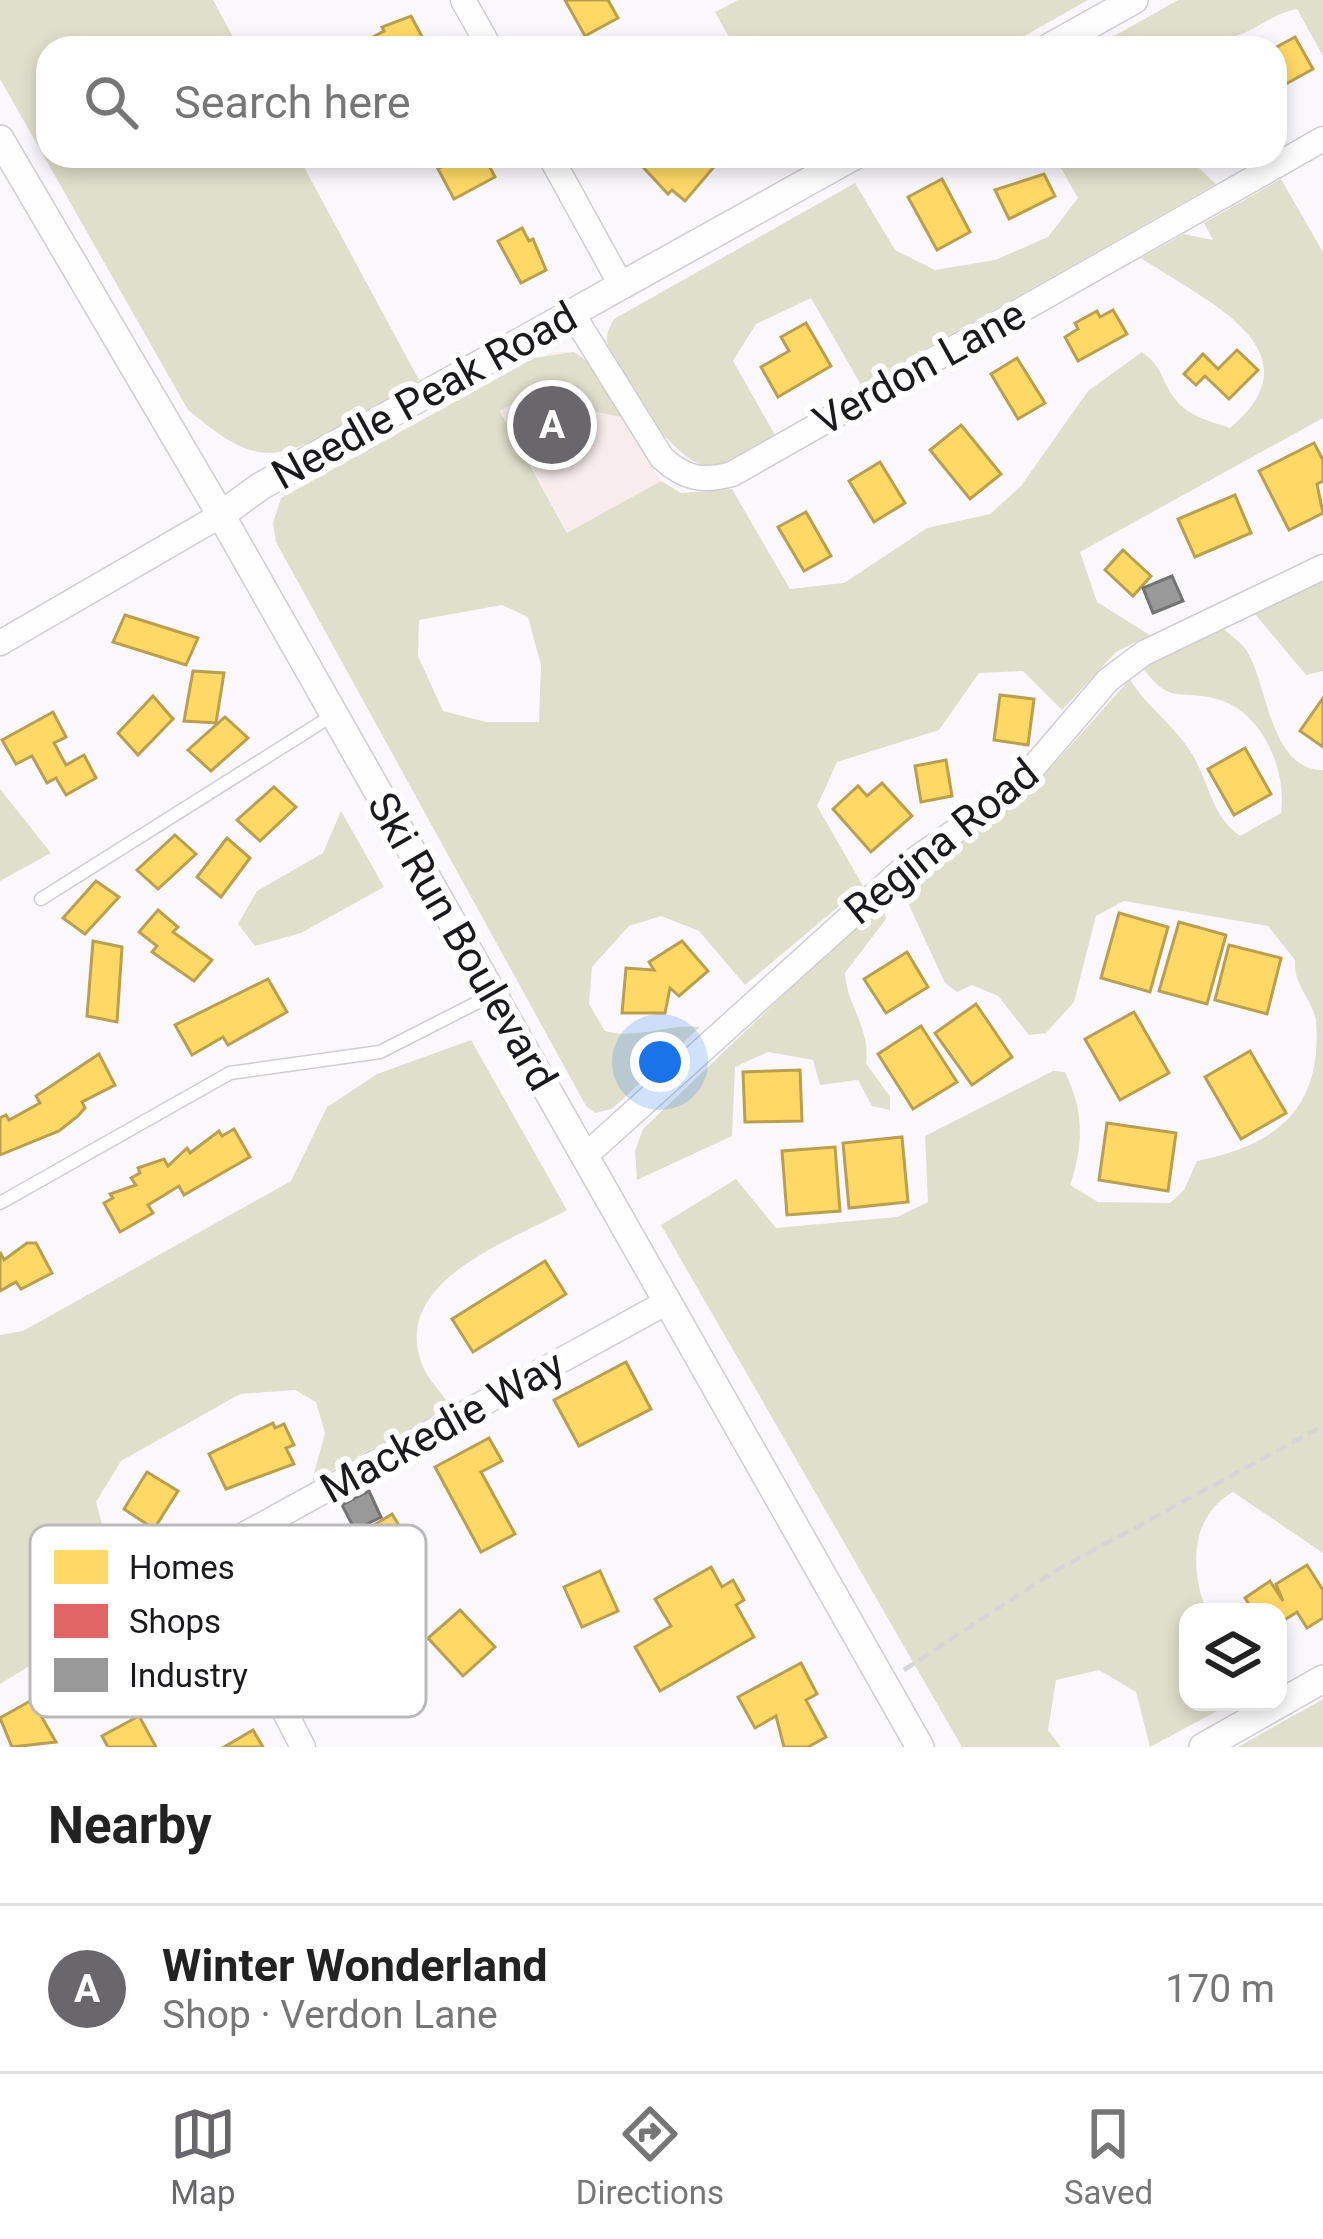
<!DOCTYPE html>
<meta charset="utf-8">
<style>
body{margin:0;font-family:Roboto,sans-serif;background:#f2f2f2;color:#222}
.controls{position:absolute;right:36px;bottom:36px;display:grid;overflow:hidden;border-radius:24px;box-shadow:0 6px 18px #0003}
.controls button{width:108px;height:108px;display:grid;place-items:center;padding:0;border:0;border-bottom:3px solid #e0e0e0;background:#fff;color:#222;font:60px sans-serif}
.you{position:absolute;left:660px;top:1062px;width:42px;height:42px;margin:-30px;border:9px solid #fff;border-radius:50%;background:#1a73e8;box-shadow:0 0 0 18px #1a73e833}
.badge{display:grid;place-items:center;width:78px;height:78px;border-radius:50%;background:#69676b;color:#fff;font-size:39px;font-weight:700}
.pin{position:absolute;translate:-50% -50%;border:6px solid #fff;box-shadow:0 3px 12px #0006}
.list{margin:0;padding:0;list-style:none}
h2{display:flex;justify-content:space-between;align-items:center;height:156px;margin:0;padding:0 48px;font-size:51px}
h2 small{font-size:39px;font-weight:400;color:#767676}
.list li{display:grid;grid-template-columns:78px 1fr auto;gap:36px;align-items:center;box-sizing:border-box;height:168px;padding:0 48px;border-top:3px solid #e0e0e0}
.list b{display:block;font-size:45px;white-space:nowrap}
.list p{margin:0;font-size:39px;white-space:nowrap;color:#767676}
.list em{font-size:39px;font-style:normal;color:#767676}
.icon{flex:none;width:66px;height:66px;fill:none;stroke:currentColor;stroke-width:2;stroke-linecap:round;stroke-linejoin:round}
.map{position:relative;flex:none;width:1323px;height:1747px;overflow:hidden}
.search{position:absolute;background:#fff;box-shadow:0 6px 18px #0003;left:36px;right:36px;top:36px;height:132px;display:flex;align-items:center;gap:30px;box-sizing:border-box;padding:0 42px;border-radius:36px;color:#767676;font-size:45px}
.sheet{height:324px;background:#fff}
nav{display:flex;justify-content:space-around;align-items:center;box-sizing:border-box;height:168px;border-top:3px solid #e0e0e0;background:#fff;font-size:33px;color:#767676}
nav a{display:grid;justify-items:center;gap:6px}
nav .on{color:#69676b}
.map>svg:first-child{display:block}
.commercial{fill:#f8ecec}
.forest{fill:#e0dfcc;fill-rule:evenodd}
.homes{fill:#ffd966;stroke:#bb9f50;stroke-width:3}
.shops{fill:#e06666;stroke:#a54f50;stroke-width:3}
.industry{fill:#999;stroke:#737374;stroke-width:3}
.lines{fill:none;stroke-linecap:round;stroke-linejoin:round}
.service-casing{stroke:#d0cdd2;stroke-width:15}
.minor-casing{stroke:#d0cdd2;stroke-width:27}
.tertiary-casing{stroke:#d0cdd2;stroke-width:30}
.path{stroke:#d6d6d7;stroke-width:4.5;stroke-dasharray:12 6;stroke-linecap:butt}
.service{stroke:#fefeff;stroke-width:12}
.minor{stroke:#fefeff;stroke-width:24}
.tertiary{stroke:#fefeff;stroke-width:27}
.labels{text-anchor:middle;stroke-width:12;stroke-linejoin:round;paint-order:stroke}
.street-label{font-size:42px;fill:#1b191d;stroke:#fff}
.key{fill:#fff;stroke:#bbbabb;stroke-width:3}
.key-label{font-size:33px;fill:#1b191d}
</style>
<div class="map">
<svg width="1323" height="1747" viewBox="0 0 1323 1747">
<rect width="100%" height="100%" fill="#fbf8fd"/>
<path class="commercial" d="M553 352H574L588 362 661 481 568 533 486 385Z"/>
<g class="forest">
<path d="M0 0H213L239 48H48V156H298L419 380C381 402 312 452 269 453 238 453 210 427 188 410L0 79Z"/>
<path d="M738 0H1088L1003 48H735L715 12Z"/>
<path d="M1178 0H1323V56L1297 9C1273 13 1259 29 1236 36 1189 50 1142 48 1093 48Z"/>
<path d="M1054 156H1186L1216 184 861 385 811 298 756 324 733 361 775 435C756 445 729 466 707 466 676 465 605 365 607 336 607 332 612 322 614 319L855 183 895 250 935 270 995 260 1048 237 1078 198Z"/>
<path d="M1281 179 1323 252V418L1080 552 1097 602 1150 635 1116 652 1062 710 1023 671 979 673 939 730 837 762 817 806 863 886 745 985 699 931 661 916 629 926 592 967 589 1004 605 1031C639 1040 665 1024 700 1027L612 1109 595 1113 586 1106 276 542 273 523 281 498 534 358 574 352 588 362 622 417 597 412 571 382 553 381 500 411 567 533 661 481 681 493 732 489 790 589 844 583 927 528 990 514 1021 486 1088 391 1142 352C1166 370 1160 381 1176 400 1188 416 1212 422 1230 428 1323 350 1203 300 1141 258L1184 234 1213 240 1204 223ZM502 605 528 617 541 665 539 722H486L443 711 418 656 419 620Z"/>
<path d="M1323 581V671L1306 675 1255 614Z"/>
<path d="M1224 629C1230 635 1239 641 1245 648 1268 680 1268 770 1323 770V1553L1233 1492C1189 1517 1190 1571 1207 1612H1188V1702H1234L1150 1747 1136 1692 1099 1670 1056 1680 1048 1730 1061 1747H962L661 1225 736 1179 776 1228 897 1217 928 1202 925 1136 1053 1071 1065 1072C1084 1111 1084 1144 1070 1185L1098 1202 1170 1203 1184 1190 1197 1161C1273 1146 1323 1112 1316 1020 1311 997 1293 985 1295 960L1268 926 1124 901 1096 916 1074 1002 1046 1033 1029 1035 998 996 972 985 957 992 945 983 900 886 1031 790 1130 679C1147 708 1175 725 1192 754 1210 784 1211 815 1240 836L1281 813C1287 771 1263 712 1217 699 1181 689 1170 706 1143 668Z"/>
<path d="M0 789 51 853 0 881Z"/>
<path d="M341 811 384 887 301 933 255 946 238 924 257 891 323 853Z"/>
<path d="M882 901 886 919 845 973C847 1006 871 1029 866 1063L890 1097V1110L872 1106 858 1080 820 1085 813 1060 768 1052 735 1067 732 1136 637 1180 635 1151 643 1129Z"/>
<path d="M471 1040 567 1210C509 1242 388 1281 423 1367 429 1380 442 1394 451 1406L312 1481 325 1433 316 1402 295 1390 240 1394 121 1461 96 1502 103 1528 144 1564 198 1555C197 1605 223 1642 247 1685L195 1694 85 1649 49 1654 0 1684V1335L23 1331 291 1181 327 1107 377 1074Z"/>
<path d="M1323 1699V1747H1238Z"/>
</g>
<g class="homes">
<path d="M565 0H608L618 18 585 36Z"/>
<path d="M411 16 426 44 373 48 371 38 384 31 382 27Z"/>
<path d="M1295 37 1313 69 1275 90V48Z"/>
<path d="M463 156H484L495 177 454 199 438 169Z"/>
<path d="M649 156H699L713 168 685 201 672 190 668 194 641 165Z"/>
<path d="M1044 174 1055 196 1009 219 995 190Z"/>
<path d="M942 179 970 232 937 250 908 197Z"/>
<path d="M522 228 529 241 533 239 546 270 521 283 498 241Z"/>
<path d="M1113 310 1127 334 1078 361 1065 337 1078 329 1075 323 1097 311 1100 317Z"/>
<path d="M806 323 831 366 778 397 761 367 789 351 781 337Z"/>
<path d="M1237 350 1258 370 1229 399 1205 376 1196 385 1184 374 1203 354 1218 369Z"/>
<path d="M1017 358 1045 403 1018 419 991 374Z"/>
<path d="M961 425 1001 474 970 499 930 450Z"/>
<path d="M1314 443 1323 460V481L1317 484 1323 513 1289 530 1259 471Z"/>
<path d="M880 462 905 503 874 522 849 481Z"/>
<path d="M1235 495 1251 533 1195 557 1178 519Z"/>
<path d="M806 512 831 556 804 571 778 527Z"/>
<path d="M1123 550 1151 576 1133 596 1105 570Z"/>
<path d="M125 615 198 638 186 665 113 642Z"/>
<path d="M193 671 224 673 216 723 184 721Z"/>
<path d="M1000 695 1034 699 1028 745 994 740Z"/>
<path d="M153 696 173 719 138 755 118 733Z"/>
<path d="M1323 698V747L1300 731Z"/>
<path d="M53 712 66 737 54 743 66 765 84 755 96 778 66 795 56 778 47 783 32 756 16 764 2 740Z"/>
<path d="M225 717 248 738 211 771 188 750Z"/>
<path d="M1245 748 1271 794 1234 815 1208 769Z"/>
<path d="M946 760 952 796 921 802 915 766Z"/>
<path d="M882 783 912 816 871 852 833 809 858 786 867 796Z"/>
<path d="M274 787 296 807 260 841 237 820Z"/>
<path d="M175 835 196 854 158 889 137 870Z"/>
<path d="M227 838 250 858 221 897 197 877Z"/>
<path d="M96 881 119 897 85 934 63 918Z"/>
<path d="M158 910 178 927 173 932 212 960 194 981 152 952 157 946 139 932Z"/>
<path d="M1119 913 1168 927 1150 992 1101 978Z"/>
<path d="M1179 922 1226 935 1207 1004 1159 991Z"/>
<path d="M93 941 122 947 117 1022 87 1016Z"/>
<path d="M682 941 708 971 679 996 670 988 665 1013H622L626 968 654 970 649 962Z"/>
<path d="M1229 945 1281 958 1267 1014 1215 1000Z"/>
<path d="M907 952 928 987 886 1013 864 979Z"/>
<path d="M268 979 287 1012 228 1045 223 1037 192 1055 175 1025Z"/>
<path d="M976 1004 1012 1057 972 1085 935 1033Z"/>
<path d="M1134 1012 1169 1073 1120 1100 1085 1039Z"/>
<path d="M921 1026 957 1082 913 1109 878 1054Z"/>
<path d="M1250 1051 1286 1113 1241 1139 1205 1077Z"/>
<path d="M99 1054 115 1085 82 1102 85 1108 78 1116 59 1131 0 1155V1118L6 1115 9 1120 40 1103 36 1096Z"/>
<path d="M800 1070 802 1121 745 1122 743 1072Z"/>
<path d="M1107 1123 1176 1133 1168 1191 1099 1180Z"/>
<path d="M234 1129 250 1157 184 1195 179 1186 148 1205 153 1213 120 1232 104 1203 113 1198 110 1194 136 1185 131 1178 140 1173 138 1168 164 1159 168 1166 187 1148 190 1153 219 1131 222 1136Z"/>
<path d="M902 1137 908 1202 849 1208 843 1143Z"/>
<path d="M835 1147 840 1211 787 1215 782 1151Z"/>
<path d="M27 1243H36L52 1273 21 1289 16 1282 0 1291V1252L4 1260Z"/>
<path d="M545 1261 566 1294 473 1352 452 1319Z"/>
<path d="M626 1362 651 1409 579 1446 554 1400Z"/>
<path d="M273 1423 275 1428 284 1424 294 1445 286 1448 294 1464 226 1489 209 1454Z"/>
<path d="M489 1438 502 1461 481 1472 515 1534 481 1552 435 1467Z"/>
<path d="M147 1472 178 1491 154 1529 124 1509Z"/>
<path d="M392 1514 425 1567 390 1589 356 1536Z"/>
<path d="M1307 1565 1323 1590V1618L1307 1628 1297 1612 1278 1624V1612H1254L1245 1598 1270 1581 1283 1601 1276 1584Z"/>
<path d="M711 1567 722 1587 733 1580 744 1600 736 1605 754 1637 660 1691 635 1647 671 1626 655 1599Z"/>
<path d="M600 1571 618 1611 582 1627 564 1587Z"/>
<path d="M460 1610 495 1647 463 1676 428 1638Z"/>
<path d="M801 1663 817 1694 806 1700 826 1737 808 1747H784L776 1716 755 1728 738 1697Z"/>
<path d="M32 1700 56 1742 12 1747 0 1718Z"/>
<path d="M139 1716 156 1747H108L102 1736Z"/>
<path d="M253 1730 263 1747H224Z"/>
</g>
<path class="shops" d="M561 392 583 437 543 458 520 413Z"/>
<g class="industry">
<path d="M1172 576 1183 601 1153 613 1143 588Z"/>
<path d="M369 1491 381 1517 355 1530 342 1505Z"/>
</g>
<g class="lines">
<g class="service-casing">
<g id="service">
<path d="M41 899 333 715"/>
<path d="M0 1203 230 1073 380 1052 492 995"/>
</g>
</g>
<g class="minor-casing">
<g id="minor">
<path d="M463 0 490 48"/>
<path d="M550 156 621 285"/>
<path d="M572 313 662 458C685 479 703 482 732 474L1323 139"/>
<path d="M0 643 221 515"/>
<path d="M585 1156 910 863 1014 790 1108 680 1144 653 1323 567"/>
<path d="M303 1747 218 1584 215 1568 222 1547 667 1302"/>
</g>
</g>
<g class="tertiary-casing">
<g id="tertiary">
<path d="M1048 48 1134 0"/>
<path d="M0 139 221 515 920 1747"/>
<path d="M221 515 261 486 854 156"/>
<path d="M1203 1747 1323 1679"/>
</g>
</g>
<path class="path" d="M904 1670 1055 1571 1323 1426"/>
<use href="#service" class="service"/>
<use href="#minor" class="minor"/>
<use href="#tertiary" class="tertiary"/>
</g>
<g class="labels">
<g class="street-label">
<text transform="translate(919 367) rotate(-29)" y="15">Verdon Lane</text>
<text transform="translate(424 395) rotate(-29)" y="15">Needle Peak Road</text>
<text transform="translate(941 841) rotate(-39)" y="15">Regina Road</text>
<text transform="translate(463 941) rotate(60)" y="15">Ski Run Boulevard</text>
<text transform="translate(442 1426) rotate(-29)" y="15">Mackedie Way</text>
</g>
</g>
<rect x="30" y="1525" width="396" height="192" rx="18" class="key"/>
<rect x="54" y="1550" width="54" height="34" fill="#ffd966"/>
<rect x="54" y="1604" width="54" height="34" fill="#e06666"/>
<rect x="54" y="1658" width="54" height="34" fill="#999"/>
<g class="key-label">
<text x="129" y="1579">Homes</text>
<text x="129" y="1633">Shops</text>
<text x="129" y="1687">Industry</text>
</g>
</svg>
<div class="controls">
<button><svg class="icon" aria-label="layers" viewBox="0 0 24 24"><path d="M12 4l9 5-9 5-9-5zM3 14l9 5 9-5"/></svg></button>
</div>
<div class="you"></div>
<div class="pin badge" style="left:552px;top:425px">A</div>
<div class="search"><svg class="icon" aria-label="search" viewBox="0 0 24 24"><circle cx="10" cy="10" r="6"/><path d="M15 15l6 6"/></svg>Search here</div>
</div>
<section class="sheet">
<h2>Nearby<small></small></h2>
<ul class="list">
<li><span class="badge">A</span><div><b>Winter Wonderland</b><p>Shop · Verdon Lane</p></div><em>170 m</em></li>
</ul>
</section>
<nav>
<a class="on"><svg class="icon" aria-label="map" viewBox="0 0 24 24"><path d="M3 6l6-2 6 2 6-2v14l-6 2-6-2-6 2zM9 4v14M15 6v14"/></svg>Map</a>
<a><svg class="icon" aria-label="directions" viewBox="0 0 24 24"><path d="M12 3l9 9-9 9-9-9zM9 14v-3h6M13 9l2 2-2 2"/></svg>Directions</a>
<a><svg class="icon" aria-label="saved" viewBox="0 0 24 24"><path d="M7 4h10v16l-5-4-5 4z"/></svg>Saved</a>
</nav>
